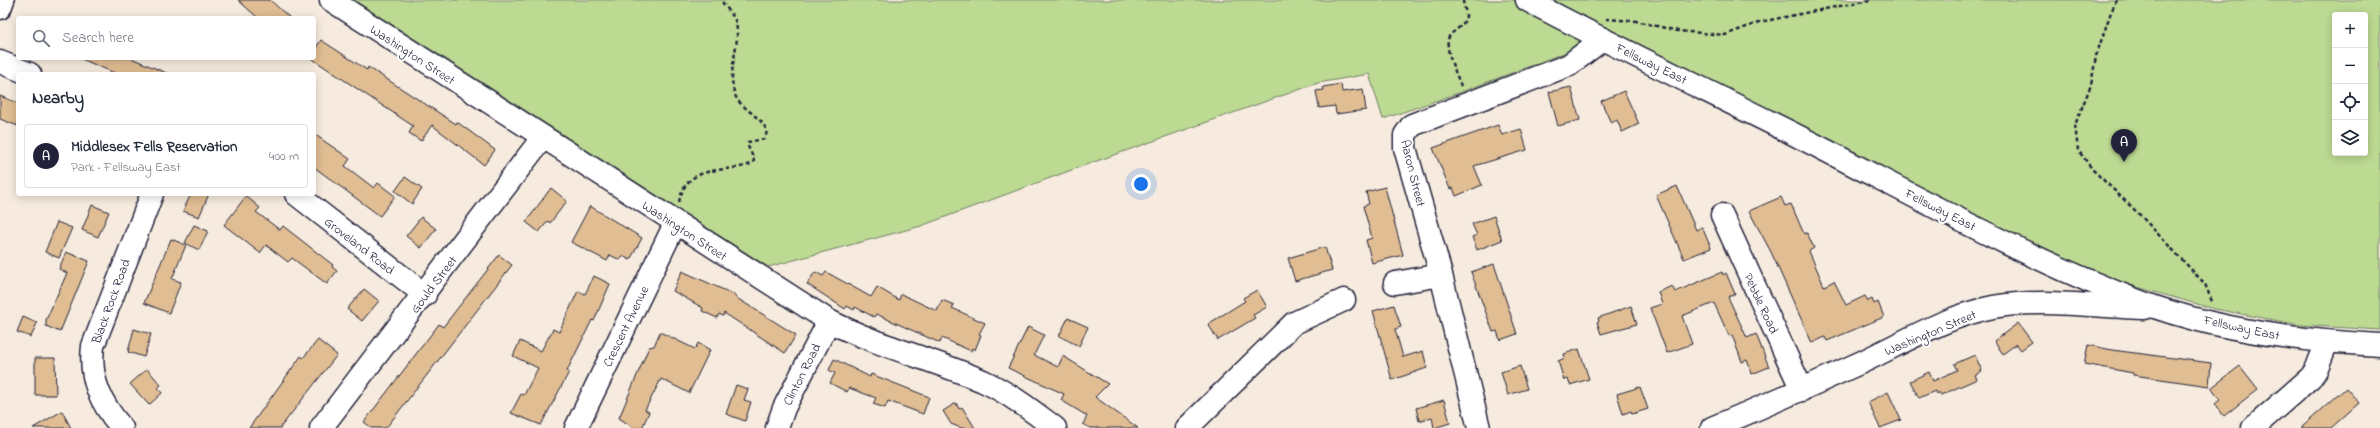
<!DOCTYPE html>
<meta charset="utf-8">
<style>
body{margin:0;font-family:"Indie Flower",sans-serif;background:#f6f6f7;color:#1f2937}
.controls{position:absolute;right:12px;top:12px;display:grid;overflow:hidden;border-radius:4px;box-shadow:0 2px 10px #0003}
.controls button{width:36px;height:36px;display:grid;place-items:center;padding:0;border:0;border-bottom:1px solid #e0e1e3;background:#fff;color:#1f2937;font:20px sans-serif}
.you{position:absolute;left:1141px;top:184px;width:14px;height:14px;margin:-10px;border:3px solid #fff;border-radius:50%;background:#1a73e8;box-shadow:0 0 0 6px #1a73e833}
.badge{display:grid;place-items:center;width:26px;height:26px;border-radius:50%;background:#22223b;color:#fff;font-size:13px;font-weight:700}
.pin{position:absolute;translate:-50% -33px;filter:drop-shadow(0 1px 2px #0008)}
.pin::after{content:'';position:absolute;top:21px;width:14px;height:12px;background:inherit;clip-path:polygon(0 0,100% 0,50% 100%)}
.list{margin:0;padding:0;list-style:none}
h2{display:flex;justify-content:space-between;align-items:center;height:52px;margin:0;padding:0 16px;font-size:17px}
h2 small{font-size:13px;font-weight:400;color:#747a83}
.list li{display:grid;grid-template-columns:26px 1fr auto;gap:12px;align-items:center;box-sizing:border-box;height:64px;margin:0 8px 8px;padding:0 8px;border:1px solid #e0e1e3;border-radius:4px}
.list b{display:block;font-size:15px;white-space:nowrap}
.list p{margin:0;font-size:13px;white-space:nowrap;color:#747a83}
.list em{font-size:13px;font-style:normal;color:#747a83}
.icon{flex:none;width:22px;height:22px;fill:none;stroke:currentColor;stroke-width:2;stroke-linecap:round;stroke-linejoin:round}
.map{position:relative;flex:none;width:2380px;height:428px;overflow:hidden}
.search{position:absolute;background:#fff;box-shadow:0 2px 10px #0003;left:16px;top:16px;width:300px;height:44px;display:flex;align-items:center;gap:10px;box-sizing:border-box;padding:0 14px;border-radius:4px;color:#747a83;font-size:15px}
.panel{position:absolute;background:#fff;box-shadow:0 2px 10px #0003;left:16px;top:72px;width:300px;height:124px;border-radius:4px}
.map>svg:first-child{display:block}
.green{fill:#bcda92;stroke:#6f7e66;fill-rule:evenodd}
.building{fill:#e0bd92;stroke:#22223b}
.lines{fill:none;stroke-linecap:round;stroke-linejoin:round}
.minor-casing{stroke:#22223b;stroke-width:25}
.major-casing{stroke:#22223b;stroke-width:25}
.path{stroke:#22223b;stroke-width:2.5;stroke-dasharray:4 3;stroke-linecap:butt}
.minor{stroke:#fff;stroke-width:22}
.major{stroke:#fff;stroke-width:22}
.labels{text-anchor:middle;stroke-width:4;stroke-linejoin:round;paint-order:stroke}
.street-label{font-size:13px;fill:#22223b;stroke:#fff}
</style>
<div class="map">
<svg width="2380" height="428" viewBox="0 0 2380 428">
<rect width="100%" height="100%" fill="#f6ebde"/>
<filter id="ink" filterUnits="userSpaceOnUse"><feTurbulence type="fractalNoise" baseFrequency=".025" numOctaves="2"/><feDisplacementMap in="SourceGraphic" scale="8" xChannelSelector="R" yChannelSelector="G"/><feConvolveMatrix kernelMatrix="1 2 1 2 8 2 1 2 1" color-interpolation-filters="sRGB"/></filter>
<g filter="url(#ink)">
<path class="green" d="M354 0H2380V330L2300 325 2215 309 2101 277 2047 252 1614 34 1464 91 1383 119 1369 74 1318 83 1077 168 921 226 768 267ZM2335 15H2365V153H2335Z"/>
<g class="building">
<path d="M238 0H270L290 18H258Z"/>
<path d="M321 40 367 70 368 67 456 124 457 122 495 150 484 165 432 125 421 141 409 133 413 126 311 58H314V51Z"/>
<path d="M79 58H131L169 74H117Z"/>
<path d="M1341 84 1342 92 1363 89 1366 110 1336 114 1335 106 1319 108 1316 91 1324 90 1323 87Z"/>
<path d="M1571 87 1580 120 1558 126 1549 92Z"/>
<path d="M1624 91 1639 124 1622 132 1617 120 1611 123 1601 101Z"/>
<path d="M0 96 18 103V126L0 119Z"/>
<path d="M1498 125 1502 135 1521 129 1527 150 1474 166 1482 185 1456 196 1453 188 1450 189 1433 148Z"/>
<path d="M314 134 350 159 345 166 374 188 378 183 395 196 380 216 314 167Z"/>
<path d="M405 177 422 189 412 204 395 191Z"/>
<path d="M1677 186 1696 230 1702 227 1711 248 1684 259 1656 195Z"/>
<path d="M1385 187 1403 255 1372 263 1366 240 1372 238 1363 206 1369 204 1366 192Z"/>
<path d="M551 188 567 201 550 223 548 221 539 232 526 222Z"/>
<path d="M191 194H209L199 217 183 211Z"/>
<path d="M246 196 260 208 256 212 280 230 283 226 333 265 332 267 337 271 327 284 292 258 288 262 266 245 260 253 224 225Z"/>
<path d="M1781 197 1785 206 1791 204 1804 234 1807 233 1814 248 1809 251 1824 286 1834 281 1846 305 1865 296 1868 301 1872 299 1874 304 1878 302 1884 317 1827 341 1825 337 1812 343 1771 252 1749 211Z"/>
<path d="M92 205 109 212 98 237 82 230Z"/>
<path d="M590 206 642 238 630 260 623 256 620 260 610 255 607 261 571 242Z"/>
<path d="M1494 216 1502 240 1477 250 1472 237 1477 235 1472 224Z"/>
<path d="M421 217 436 229 421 248 406 236Z"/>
<path d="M57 222 72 228 59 258 45 252Z"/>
<path d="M194 225 208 231 199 250 185 243Z"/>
<path d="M171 239 186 245 172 279 181 282 169 313 144 303Z"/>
<path d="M1325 247 1332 270 1295 281 1288 258Z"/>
<path d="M66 252 89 261 60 332 46 326V320L67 273 59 269Z"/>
<path d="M499 255 512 265 386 428H372L364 422 439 324 443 327Z"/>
<path d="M1494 264 1517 334 1500 340 1497 331 1493 332 1471 272Z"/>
<path d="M682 271 735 295V297L796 335 785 353 724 313 723 316 719 314 717 318 702 311 703 308 673 291Z"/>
<path d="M815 272 823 276 826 272 871 297 877 287 899 300 901 294 937 311 942 300 954 305 952 308 985 323 979 334 981 335 975 350 972 348 971 351 942 338 940 343 876 314 874 317 855 307 854 310 847 306 845 309 807 284Z"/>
<path d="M1722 272 1723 275 1726 273 1735 294 1728 297 1747 338 1756 334 1769 367 1752 374 1747 360 1742 362 1732 335 1729 336 1714 303 1682 316 1692 344 1667 353 1650 308 1662 304 1658 292 1672 286 1675 292Z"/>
<path d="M594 276 610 284 594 321 592 320 567 371 569 372 541 425 511 413 521 394 524 395 538 368 513 356 520 341 541 351 553 329 559 332 578 291 585 294Z"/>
<path d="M364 289 379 301 362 321 347 309Z"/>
<path d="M1257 290 1267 307 1253 315 1255 318 1218 340 1208 324 1245 301 1243 298Z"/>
<path d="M1394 305 1401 327 1395 329 1403 357 1423 351 1427 368 1392 380 1373 311Z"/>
<path d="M1631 306 1637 324 1601 334 1597 322 1599 321 1598 318Z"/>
<path d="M23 317 37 323 31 337 17 332Z"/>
<path d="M1068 318 1088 327 1079 346 1059 336Z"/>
<path d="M2018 323 2032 342 2021 350 2016 344 2003 354 1994 341Z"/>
<path d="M1028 327 1044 335 1034 355 1058 367 1063 356 1108 384 1095 397 1138 428H1090L1083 424 1087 416 1061 400 1064 394 1008 368Z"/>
<path d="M134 329 151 334 144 357 128 352Z"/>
<path d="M660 332 695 349 698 343 710 350 689 393 661 379 645 410 649 412 642 428H634L619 418 646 354 649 347 654 346Z"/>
<path d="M318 340 337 355 280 428H249L301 356 303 358Z"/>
<path d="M2088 345 2112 350 2211 363 2209 386 2133 375V373L2084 364Z"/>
<path d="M1579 349 1589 379 1570 385 1568 379 1564 380 1558 361 1565 358 1564 354Z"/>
<path d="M1975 355 1982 371 1975 375 1977 379 1941 395 1939 392 1936 394 1935 391 1919 398 1910 381 1929 372 1933 381 1957 370 1954 364Z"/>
<path d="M35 358H55L56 395H35Z"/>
<path d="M834 359 870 377 871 374 929 397 923 414 888 401 885 408 873 404 876 398 849 388 847 392 830 383 835 373 829 370Z"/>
<path d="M1520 366 1527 389 1508 395 1501 372Z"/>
<path d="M2240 366 2258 389 2224 416 2215 404 2220 400 2211 388Z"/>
<path d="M147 369 161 385 158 388 162 393 149 405 130 384Z"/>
<path d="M736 385 748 389 744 400 751 402 745 421 726 414Z"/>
<path d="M1640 387 1648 409 1632 414 1631 411 1623 414 1617 394Z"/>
<path d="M2346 388 2359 403 2331 428H2301Z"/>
<path d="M1888 392 1901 420 1880 428 1868 402Z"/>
<path d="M1444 400 1450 423 1434 428 1432 417 1419 421 1416 408Z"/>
<path d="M956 403 959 409 962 407 975 428H961L951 424 943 411Z"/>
<path d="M62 411 71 428H33Z"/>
</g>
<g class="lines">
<g class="minor-casing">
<g id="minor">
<path d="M0 8 3 0"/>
<path d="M0 62 30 74"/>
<path d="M296 194 425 295"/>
<path d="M1722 215 1802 390"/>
<path d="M1395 283 1441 275"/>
<path d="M122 428C101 404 89 379 93 346L152 194"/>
<path d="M321 428 543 137"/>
<path d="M576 428 675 224"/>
<path d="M777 428 784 408 829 321"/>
<path d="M1187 428 1294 323 1344 300"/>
<path d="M1479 428 1439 267 1405 148V135L1412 125 1569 65 1603 39"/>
<path d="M2253 428 2311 377 2316 370 2327 342"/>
</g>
</g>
<g class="major-casing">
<g id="major">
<path d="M331 0 829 321C878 346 932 359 983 381 1009 393 1032 411 1055 428"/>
<path d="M1527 0C1625 52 1725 99 1823 149 1926 202 2029 259 2138 301 2214 330 2299 341 2380 345"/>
<path d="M1712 428C1762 407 1812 385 1862 362 1904 342 1947 316 1993 307 2042 298 2095 307 2145 308"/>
</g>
</g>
<g class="path">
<path d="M2117 0 2111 12 2096 56 2091 85 2075 125 2078 150 2093 170 2140 215 2205 284 2213 304"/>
<path d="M1606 19 1636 21 1678 31 1725 35 1760 22 1870 0"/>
<path d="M1461 86C1457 75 1442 46 1450 35 1456 29 1465 25 1466 16 1466 10 1463 5 1463 0"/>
<path d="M679 202C687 162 724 174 751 164L754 161C753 153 747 149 748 142L764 139C776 123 740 110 735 95 726 69 741 47 736 23 734 15 725 7 721 0"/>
</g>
<use href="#minor" class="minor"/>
<use href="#major" class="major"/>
</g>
</g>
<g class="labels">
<g class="street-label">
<text transform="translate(413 54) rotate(33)" y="5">Washington Street</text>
<text transform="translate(1652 63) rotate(26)" y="5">Fellsway East</text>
<text transform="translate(1414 173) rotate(76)" y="5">Aaron Street</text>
<text transform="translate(1941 209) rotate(27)" y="5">Fellsway East</text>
<text transform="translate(685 230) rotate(33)" y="5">Washington Street</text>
<text transform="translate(360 245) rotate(38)" y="5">Groveland Road</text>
<text transform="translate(433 284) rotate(-53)" y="5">Gould Street</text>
<text transform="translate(110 301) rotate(-70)" y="5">Black Rock Road</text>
<text transform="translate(1762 303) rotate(65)" y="5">Pebble Road</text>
<text transform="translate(625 326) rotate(-64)" y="5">Crescent Avenue</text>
<text transform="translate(2242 327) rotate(12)" y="5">Fellsway East</text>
<text transform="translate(1930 332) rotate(-23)" y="5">Washington Street</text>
<text transform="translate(801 374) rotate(-63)" y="5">Clinton Road</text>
</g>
</g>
</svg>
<div class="controls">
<button>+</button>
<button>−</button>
<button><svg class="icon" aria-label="locate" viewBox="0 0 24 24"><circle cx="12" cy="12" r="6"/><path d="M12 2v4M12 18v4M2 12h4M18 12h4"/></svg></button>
<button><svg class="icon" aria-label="layers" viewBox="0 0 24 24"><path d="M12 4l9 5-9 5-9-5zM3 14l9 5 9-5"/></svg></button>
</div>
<div class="you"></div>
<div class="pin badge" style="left:2124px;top:162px">A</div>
<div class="search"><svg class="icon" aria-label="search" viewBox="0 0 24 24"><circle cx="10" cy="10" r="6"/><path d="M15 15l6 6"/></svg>Search here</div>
<section class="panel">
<h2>Nearby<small></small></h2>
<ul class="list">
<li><span class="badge">A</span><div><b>Middlesex Fells Reservation</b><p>Park · Fellsway East</p></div><em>400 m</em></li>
</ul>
</section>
</div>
